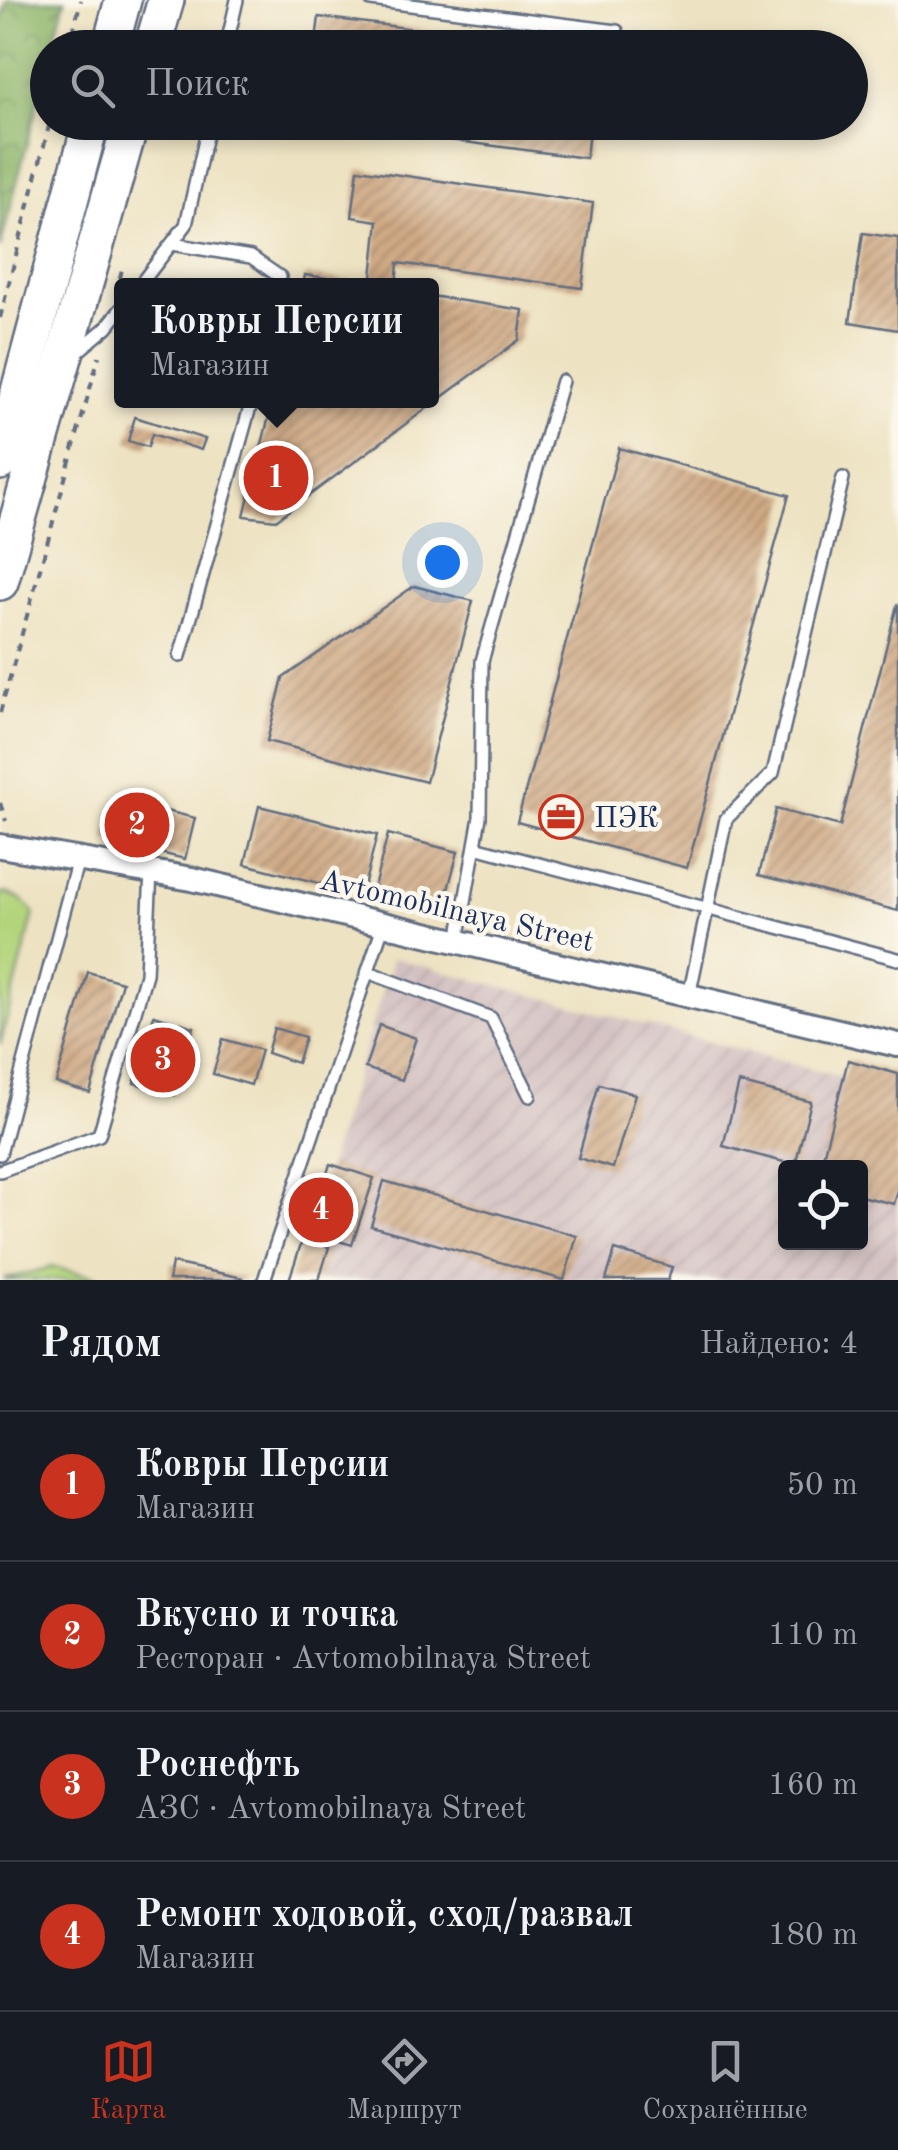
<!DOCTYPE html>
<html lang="ru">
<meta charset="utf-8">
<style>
body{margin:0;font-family:"Old Standard TT",serif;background:#242831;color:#f1f3f6}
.controls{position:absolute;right:30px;bottom:30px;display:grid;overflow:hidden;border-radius:10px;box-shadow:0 5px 15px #0003}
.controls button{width:90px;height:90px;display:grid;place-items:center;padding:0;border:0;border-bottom:2px solid #363941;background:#171b24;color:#f1f3f6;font:50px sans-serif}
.you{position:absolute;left:442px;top:562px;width:35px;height:35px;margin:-25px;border:8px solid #fff;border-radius:50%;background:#1a73e8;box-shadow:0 0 0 15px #1a73e833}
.badge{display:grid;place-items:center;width:65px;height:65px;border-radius:50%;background:#c8321e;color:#fff;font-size:32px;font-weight:700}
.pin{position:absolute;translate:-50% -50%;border:5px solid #fff;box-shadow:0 2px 10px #0006}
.popup{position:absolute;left:114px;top:278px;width:325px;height:130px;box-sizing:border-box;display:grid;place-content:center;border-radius:10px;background:#171b24;filter:drop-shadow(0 2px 8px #0005);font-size:32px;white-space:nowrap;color:#9ea1a6}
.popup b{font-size:38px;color:#f1f3f6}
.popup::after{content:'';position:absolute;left:50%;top:100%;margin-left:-20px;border:20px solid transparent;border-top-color:#171b24}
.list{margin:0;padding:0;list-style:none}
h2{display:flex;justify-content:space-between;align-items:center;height:130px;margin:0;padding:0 40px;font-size:42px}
h2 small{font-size:32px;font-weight:400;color:#9ea1a6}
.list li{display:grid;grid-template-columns:65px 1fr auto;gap:30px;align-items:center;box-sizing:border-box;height:150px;padding:0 40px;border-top:2px solid #363941}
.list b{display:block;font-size:38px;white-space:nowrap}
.list p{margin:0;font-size:32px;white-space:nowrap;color:#9ea1a6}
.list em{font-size:32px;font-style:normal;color:#9ea1a6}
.icon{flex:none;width:55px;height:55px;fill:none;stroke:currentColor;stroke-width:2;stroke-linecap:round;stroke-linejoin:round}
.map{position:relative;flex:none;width:898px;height:1280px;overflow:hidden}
.search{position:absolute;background:#171b24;box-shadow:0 5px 15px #0003;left:30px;right:30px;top:30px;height:110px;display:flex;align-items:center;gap:25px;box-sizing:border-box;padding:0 35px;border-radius:55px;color:#9ea1a6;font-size:38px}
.sheet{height:730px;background:#171b24}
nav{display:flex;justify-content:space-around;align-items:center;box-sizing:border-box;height:140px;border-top:2px solid #363941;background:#171b24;font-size:28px;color:#9ea1a6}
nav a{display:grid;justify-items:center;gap:5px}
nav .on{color:#c8321e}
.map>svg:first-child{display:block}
.industrial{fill:url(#industrial-furrows);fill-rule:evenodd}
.grass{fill:#b4d47b;stroke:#68826c;stroke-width:2.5}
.forest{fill:url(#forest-crowns);stroke:#557264;stroke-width:2.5}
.building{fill:url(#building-hatch)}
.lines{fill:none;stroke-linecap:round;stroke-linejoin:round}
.service-casing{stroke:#646e81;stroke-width:16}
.minor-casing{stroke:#646e81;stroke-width:28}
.primary-casing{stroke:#646e81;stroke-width:40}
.path{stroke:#646e81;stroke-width:4;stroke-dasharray:8 8;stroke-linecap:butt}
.service{stroke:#fff;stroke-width:11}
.minor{stroke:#fff;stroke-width:22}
.primary{stroke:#fff;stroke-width:35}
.labels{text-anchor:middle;stroke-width:9;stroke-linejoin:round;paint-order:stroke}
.poi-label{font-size:30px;fill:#1b2f5e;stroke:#fbf7ec;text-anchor:start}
.street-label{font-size:30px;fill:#1b2f5e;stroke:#fbf7ec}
</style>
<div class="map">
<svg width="898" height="1280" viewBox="0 0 898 1280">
<defs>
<pattern id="industrial-furrows" width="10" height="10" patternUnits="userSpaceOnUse" patternTransform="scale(2.5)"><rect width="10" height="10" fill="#d2bfc0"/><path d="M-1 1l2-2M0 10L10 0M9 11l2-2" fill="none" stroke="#b4a4a7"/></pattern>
<pattern id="forest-crowns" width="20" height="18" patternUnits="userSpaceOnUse" patternTransform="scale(2.5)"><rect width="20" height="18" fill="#8fb66b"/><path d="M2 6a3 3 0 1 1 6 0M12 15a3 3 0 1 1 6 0" fill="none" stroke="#74945b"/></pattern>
<pattern id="building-hatch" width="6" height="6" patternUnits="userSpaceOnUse" patternTransform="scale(2.5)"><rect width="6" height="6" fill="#d0aa85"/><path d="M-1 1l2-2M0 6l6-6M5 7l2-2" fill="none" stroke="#a88b70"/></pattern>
</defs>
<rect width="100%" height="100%" fill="#fbf7ec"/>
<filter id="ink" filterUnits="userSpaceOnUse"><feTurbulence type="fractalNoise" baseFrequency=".01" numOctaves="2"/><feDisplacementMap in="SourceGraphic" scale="20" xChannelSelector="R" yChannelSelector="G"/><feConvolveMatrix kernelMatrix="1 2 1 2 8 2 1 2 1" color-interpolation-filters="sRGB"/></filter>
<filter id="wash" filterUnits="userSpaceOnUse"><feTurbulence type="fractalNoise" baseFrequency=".0048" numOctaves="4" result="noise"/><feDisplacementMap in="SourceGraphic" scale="40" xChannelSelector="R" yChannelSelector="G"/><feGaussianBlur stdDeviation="2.25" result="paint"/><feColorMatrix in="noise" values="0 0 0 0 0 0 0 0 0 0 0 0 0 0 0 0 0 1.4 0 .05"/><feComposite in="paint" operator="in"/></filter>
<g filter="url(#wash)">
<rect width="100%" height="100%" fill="#ede2c1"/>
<path class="industrial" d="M393 958 898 1092V1280H292ZM786 1168H860V1242H786Z"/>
<g class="grass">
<path d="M0 893C15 893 25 901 34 913L0 1045Z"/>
<path d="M52 1267 99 1277 100 1280H3Z"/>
</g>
<path class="forest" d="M7 0H65L52 47 48 48 47 66 0 248V25Z"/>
<g id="blocks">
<g class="building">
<path d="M319 17 543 45V48H315Z"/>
<path d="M314 122H590L586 158Z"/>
<path d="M358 169 593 203 582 288 398 263 396 286H371L378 221 352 217Z"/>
<path d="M863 233 898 238V330L850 322Z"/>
<path d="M305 275 366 283V286H303Z"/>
<path d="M431 296 523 310 519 340 276 520 244 516 273 400H431Z"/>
<path d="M135 417 205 439 201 450 152 434 148 447 128 441Z"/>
<path d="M619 448 789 495 687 868 517 822Z"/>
<path d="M414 586 473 601 426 782 267 741 283 678Z"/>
<path d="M897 605H898V911L759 875 776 809 840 826Z"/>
<path d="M116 799 195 818 185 859 106 840Z"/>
<path d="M259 806 377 835 362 894 245 864Z"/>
<path d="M388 834 458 852 443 908 373 891Z"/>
<path d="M88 972 122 982 90 1093 56 1083Z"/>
<path d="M154 1015 194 1027 175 1095 134 1083Z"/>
<path d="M379 1025 416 1038 402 1080 365 1068Z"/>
<path d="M274 1028 305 1037 297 1063 267 1053Z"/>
<path d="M223 1039 261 1050 251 1085 213 1074Z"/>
<path d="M848 1060 898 1074V1191L894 1204 860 1196V1168H820Z"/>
<path d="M739 1083 811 1102 795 1165 723 1146Z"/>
<path d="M599 1084 635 1094 613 1168 578 1158Z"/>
<path d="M330 1164 374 1178 352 1245 309 1232Z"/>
<path d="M384 1181 577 1236 564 1280 371 1226Z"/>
<path d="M303 1238 329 1247 319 1280H289Z"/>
<path d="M615 1250 672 1267 668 1280H606Z"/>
<path d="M172 1263 243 1278 242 1280H169Z"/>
</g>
</g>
</g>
<g filter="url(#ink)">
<use href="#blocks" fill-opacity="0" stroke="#646e81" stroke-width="2.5"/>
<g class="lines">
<g class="service-casing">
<g id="service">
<path d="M371 0 617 31"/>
<path d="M226 48 237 0"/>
<path d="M172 244 251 257 280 277 278 286"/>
<path d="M139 286 186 225 209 122"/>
<path d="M77 352 107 327 121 309"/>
<path d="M180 656 252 400"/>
<path d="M475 847 898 959"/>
<path d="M458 941 480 817 482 661 562 381"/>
<path d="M368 972 491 1018 530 1096"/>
<path d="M689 996 726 819 773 773 843 478"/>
<path d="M0 1154 78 859"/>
<path d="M0 1171 99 1135 146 974 151 872"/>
<path d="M264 1280 384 923"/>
</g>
</g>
<g class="minor-casing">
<path id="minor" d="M0 846 192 879 898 1045"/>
</g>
<g class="primary-casing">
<g id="primary">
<path d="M110 48 123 0"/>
<path d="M152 48 166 0"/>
<path d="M0 462 91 122"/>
<path d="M0 582 131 122"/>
</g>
</g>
<g class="path">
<path d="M69 48 81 0"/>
<path d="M116 294 123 265"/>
<path d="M0 318 50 122"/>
<path d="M0 713 99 356"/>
<path d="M0 803 6 821"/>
</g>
<use href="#service" class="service"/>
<use href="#minor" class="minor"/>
<use href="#primary" class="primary"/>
</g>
</g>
<defs>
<g id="office-ring" transform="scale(2.25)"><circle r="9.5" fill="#fbf7ec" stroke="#c8321e" stroke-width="1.5"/><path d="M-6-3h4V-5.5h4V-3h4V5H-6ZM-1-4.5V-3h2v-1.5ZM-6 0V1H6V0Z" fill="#c8321e"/></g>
</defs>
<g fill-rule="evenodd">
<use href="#office-ring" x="561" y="817"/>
</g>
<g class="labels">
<g class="poi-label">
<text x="594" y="827">ПЭК</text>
</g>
<g class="street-label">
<text transform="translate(457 910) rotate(13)" y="10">Avtomobilnaya Street</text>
</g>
</g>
</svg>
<div class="controls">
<button><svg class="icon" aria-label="locate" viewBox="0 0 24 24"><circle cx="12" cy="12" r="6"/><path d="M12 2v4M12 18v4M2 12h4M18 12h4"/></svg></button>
</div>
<div class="you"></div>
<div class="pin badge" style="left:276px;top:478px">1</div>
<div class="popup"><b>Ковры Персии</b>Магазин</div>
<div class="pin badge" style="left:137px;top:825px">2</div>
<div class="pin badge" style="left:163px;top:1060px">3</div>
<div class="pin badge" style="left:321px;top:1210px">4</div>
<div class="search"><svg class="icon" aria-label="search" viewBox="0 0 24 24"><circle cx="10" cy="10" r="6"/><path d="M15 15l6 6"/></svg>Поиск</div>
</div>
<section class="sheet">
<h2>Рядом<small>Найдено: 4</small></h2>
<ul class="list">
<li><span class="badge">1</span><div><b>Ковры Персии</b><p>Магазин</p></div><em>50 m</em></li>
<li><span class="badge">2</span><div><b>Вкусно и точка</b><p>Ресторан · Avtomobilnaya Street</p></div><em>110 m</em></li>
<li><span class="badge">3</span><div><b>Роснефть</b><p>АЗС · Avtomobilnaya Street</p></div><em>160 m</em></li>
<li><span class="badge">4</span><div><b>Ремонт ходовой, сход/развал</b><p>Магазин</p></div><em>180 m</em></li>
</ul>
</section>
<nav>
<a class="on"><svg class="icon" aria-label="map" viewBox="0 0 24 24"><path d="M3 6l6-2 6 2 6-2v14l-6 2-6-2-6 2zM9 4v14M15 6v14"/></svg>Карта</a>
<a><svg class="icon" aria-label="directions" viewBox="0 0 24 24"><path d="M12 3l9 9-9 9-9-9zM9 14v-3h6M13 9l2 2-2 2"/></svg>Маршрут</a>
<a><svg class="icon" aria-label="saved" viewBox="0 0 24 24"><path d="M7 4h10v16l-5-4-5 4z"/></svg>Сохранённые</a>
</nav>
